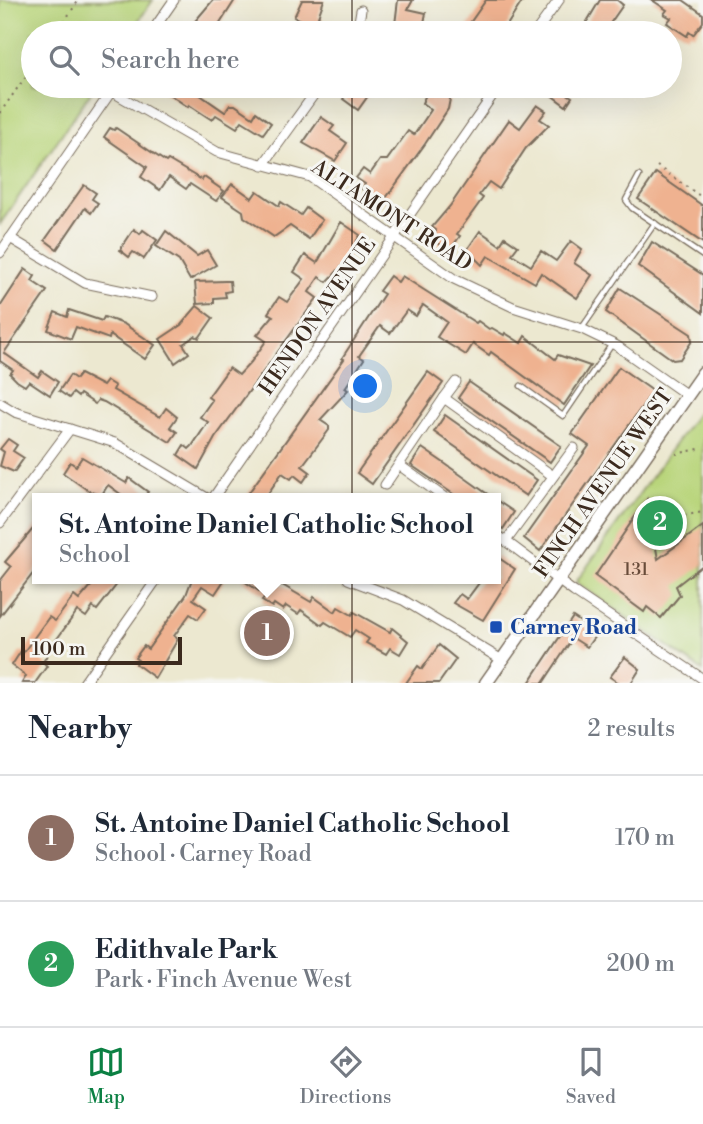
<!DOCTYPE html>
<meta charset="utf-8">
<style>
body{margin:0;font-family:"Libre Bodoni",serif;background:#f6f6f7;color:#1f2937}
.scale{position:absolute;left:21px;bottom:18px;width:161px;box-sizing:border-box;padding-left:7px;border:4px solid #3b2a1e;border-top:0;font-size:19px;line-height:24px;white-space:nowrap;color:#3b2a1e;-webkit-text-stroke:5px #f6f6f2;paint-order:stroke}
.you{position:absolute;left:366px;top:387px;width:24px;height:24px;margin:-18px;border:5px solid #fff;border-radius:50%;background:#1a73e8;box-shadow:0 0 0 10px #1a73e833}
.badge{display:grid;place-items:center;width:46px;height:46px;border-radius:50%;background:#0b8043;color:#fff;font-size:23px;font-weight:700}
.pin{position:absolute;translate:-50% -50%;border:4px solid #fff;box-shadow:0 2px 7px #0006}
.popup{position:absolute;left:32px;top:493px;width:469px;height:91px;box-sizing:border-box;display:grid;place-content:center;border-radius:0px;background:#fff;filter:drop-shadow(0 2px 5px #0005);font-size:23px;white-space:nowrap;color:#747a83}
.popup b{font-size:26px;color:#1f2937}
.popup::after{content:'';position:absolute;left:50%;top:100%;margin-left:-14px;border:14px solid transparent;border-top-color:#fff}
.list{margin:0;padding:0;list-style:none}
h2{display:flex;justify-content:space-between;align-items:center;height:91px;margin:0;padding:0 28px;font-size:30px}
h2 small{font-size:23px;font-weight:400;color:#747a83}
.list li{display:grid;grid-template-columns:46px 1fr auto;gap:21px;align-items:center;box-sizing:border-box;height:126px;padding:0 28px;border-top:2px solid #e0e1e3}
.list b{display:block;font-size:26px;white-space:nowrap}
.list p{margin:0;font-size:23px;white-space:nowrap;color:#747a83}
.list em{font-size:23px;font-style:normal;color:#747a83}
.icon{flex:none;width:38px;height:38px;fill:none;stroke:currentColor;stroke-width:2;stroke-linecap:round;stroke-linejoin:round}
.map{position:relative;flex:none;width:703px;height:683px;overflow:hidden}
.search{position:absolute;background:#fff;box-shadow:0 7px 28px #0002;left:21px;right:21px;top:21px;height:77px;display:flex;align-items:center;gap:18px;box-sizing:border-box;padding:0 24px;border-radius:38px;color:#747a83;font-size:26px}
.sheet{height:343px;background:#fff}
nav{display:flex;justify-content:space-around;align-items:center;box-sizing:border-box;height:98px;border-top:2px solid #e0e1e3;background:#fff;font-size:19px;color:#747a83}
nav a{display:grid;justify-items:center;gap:4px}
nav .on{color:#0b8043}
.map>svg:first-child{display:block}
.green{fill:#b9d57b;stroke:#7a804c;stroke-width:2}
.building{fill:#efb290}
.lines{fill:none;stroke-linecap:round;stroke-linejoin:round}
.service-casing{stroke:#796c5c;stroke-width:7}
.minor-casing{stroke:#796c5c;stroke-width:11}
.secondary-casing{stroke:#796c5c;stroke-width:15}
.path{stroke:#796c5c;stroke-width:2;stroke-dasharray:2 5;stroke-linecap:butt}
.service{stroke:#fff;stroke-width:4.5}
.minor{stroke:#fff;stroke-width:9}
.secondary{stroke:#fff;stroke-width:12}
.grid{fill:none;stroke:#3b2a1e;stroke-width:2;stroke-opacity:0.55}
.transit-dot{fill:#1a4fb4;stroke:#f6f6f2;stroke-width:2.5}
.labels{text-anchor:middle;stroke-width:6;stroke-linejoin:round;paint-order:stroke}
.number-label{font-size:18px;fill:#684c3a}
.street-label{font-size:21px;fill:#3b2a1e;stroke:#f6f6f2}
.transit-label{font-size:21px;font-weight:bold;fill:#164399;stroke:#f6f6f2;text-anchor:start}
</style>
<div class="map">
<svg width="703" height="683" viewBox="0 0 703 683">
<rect width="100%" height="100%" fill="#f6f6f2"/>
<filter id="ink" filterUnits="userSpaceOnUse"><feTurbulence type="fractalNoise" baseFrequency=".0143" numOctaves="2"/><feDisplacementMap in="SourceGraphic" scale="14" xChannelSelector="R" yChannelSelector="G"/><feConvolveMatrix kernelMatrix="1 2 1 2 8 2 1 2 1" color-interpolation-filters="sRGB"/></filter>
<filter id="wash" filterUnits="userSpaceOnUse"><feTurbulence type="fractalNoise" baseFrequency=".00686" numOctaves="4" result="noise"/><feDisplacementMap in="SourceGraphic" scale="28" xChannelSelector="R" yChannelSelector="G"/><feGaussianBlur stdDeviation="1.57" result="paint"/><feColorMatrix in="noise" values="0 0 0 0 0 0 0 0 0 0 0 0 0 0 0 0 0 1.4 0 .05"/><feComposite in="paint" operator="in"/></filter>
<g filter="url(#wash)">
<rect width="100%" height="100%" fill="#ece8d0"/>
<g class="green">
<path d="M0 0H153L130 33H33V86H95L0 224Z"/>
<path d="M703 405V671L576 582Z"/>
</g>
<g id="blocks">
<g class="building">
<path d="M213 0H235L214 33H185Z"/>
<path d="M302 0H324L318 17 323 20 317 33H291L300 20 294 17Z"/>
<path d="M398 0H413L408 9 426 13 422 33H394Z"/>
<path d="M486 0H523L502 33H463Z"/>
<path d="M600 0H617L623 5 609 25 613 28 609 33H597L585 25Z"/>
<path d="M652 0H683L703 14V22L693 35 689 32 687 36 667 23 671 18 664 14 667 10Z"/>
<path d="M157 86H201L196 92 225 112 230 105H235L253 117 256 112 271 123 263 134 242 121 237 128 216 115 212 120 189 105 188 107Z"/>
<path d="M352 86H375L358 110 343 99Z"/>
<path d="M430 86H459L450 99 448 109 425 144 383 202 379 201 362 189 365 184 356 178 363 169 370 174 380 160H387L408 131 414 135 431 110 422 103Z"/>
<path d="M539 86H569L564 92 572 97 566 106Z"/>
<path d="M537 105 546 111 540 119 549 125 526 148 499 189 489 182 479 195 483 198 457 234 460 236 449 251 433 239 436 230 432 227 450 206 509 120 520 128Z"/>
<path d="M321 117 334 126 330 131 347 143 335 161 303 143Z"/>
<path d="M110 128 114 130 116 128 166 162 168 160 202 180 204 177 224 191 216 201 190 184 186 189 169 177 160 190 141 177 147 167 104 137Z"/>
<path d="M656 173 703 206V243L638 199Z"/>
<path d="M232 184 252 198 257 191 279 206 281 202 301 215 306 208 322 220 309 239 290 226 274 237 244 217 243 211 222 197Z"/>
<path d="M84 185 96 193 92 199 98 203 91 213 85 208 57 249 45 240Z"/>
<path d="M341 222 360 235 345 263 327 282 319 277 309 292 317 298 215 438 198 469 178 455 184 445 189 449 192 446 208 422 200 417 212 400 208 397 229 368 239 375 251 362 266 341 257 335 273 316 268 313 279 297 287 302 304 279 294 272 305 255 317 263Z"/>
<path d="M134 229 140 234 143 230 157 240 144 259 133 252 129 257 120 250Z"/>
<path d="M166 231 197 256 207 250 216 265 190 280 179 261 156 246Z"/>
<path d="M480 231 500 245 505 237 518 246 512 254 531 266 541 251 556 261 571 241 582 249 574 263 592 275 577 298 541 273 535 283 488 256 482 265 467 250Z"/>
<path d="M652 242 703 275V313L638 266Z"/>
<path d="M25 269 35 276 32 281 47 291 4 353 38 377 42 371 58 382 50 395 29 381 25 386 17 381 10 374 13 370 0 361V307Z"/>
<path d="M390 276 398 282 402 276 476 323 478 321 489 329 492 328 504 335 505 333 521 343 525 336 555 359 558 355 590 366 564 405 491 352 489 355 473 344 466 355 437 337 447 322 423 305 416 316 407 310 390 333 380 326 359 356 364 359 345 388 348 390 320 420 329 426V430L302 466 310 472 303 482 294 475 291 479 282 473 265 498H245L344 359 342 358 384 294 379 291Z"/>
<path d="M225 281H230L231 291 225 292 226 297 214 298V303L197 304 195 282Z"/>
<path d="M620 288 691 334 692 341 680 359 673 360 606 312Z"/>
<path d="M197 306 213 318 199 338 195 336 183 344 189 353 175 363 160 339 181 325Z"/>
<path d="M69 310 102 321 104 317 124 324 155 345 145 359 110 335 109 339 76 327 71 339 48 330 55 312 67 317Z"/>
<path d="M619 367 653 391 540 551 524 538 589 446 572 434Z"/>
<path d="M428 372 443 383 372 484 357 473Z"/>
<path d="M80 374 103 386 107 381 115 386 113 390 160 417 166 408 177 417 170 427 177 432 170 442 104 402 98 400 95 404 80 394 78 397 73 393 69 398 59 391 70 375 76 379Z"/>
<path d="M469 382 561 446 550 462 458 398Z"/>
<path d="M445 415 537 480 526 496 434 432Z"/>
<path d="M8 439 17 445 13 451 24 458 14 472 0 466 4 452 0 449Z"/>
<path d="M422 448 444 463 493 498H459L411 465Z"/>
<path d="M82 457 126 483 129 478 148 492 143 498H126L108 485 101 496 89 491 63 473 70 462 76 466Z"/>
<path d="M647 499 658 559 703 526V565L676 586 680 595 661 618 647 607 644 612 595 576Z"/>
<path d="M496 500 514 512 503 529 496 524Z"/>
<path d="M38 523V567L0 616V581L11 567 5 562Z"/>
<path d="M496 556 515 569 483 620 453 603 460 594 467 599 482 579H496Z"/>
<path d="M97 579H121L97 610 93 607 86 617 77 611 75 614 54 643 43 662 47 666 35 683H22L26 676 12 665 21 651 23 653 49 617 55 621 74 596 79 600Z"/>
<path d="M192 579H225L215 594 202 586 193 599 206 608 198 619 190 614 174 636 178 639 155 678 136 664 138 660 135 658 144 646 148 649 186 595Z"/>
<path d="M241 579H272L311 602 314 597 335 612 338 607 352 615 354 612 390 632 392 628 408 641 400 654 390 648 386 654 366 643 369 639 355 630 350 637 325 622 322 625 301 610 298 614 286 606 283 610 274 604 272 607 262 601 266 596Z"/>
<path d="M573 617 597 633 587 647 573 638 543 683H529Z"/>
<path d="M439 645 456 659 439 683H406L418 666 422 669Z"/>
<path d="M625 657 640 669 631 683H619L610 677Z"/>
</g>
</g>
</g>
<g filter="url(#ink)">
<use href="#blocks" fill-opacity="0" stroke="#796c5c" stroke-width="2"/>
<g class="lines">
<g class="service-casing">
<g id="service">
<path d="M639 176 626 200 632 208 703 256"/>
<path d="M582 328 655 223"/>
<path d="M521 386 563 416 612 344"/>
</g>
</g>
<g class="minor-casing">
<g id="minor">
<path d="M151 33 174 0"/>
<path d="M357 33 361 10"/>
<path d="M535 33 559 0"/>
<path d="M111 91 217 152 310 177 454 279 513 307 582 329 617 346 687 395"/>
<path d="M263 165 320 86"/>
<path d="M10 238 85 283 152 297"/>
<path d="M0 253 115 86"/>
<path d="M444 398 456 382"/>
<path d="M0 403 15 412 115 443 207 498"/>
<path d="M399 465 445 498"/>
<path d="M385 485 444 398 553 476"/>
<path d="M213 498 499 86"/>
<path d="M0 523 70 429"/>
<path d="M496 534 574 592 703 679"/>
<path d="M506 541 574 448"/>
<path d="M348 579 403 600 502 660"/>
<path d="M84 683 157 579"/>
</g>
</g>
<g class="secondary-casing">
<path id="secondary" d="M486 683 703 373"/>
</g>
<g class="path">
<path d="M56 33 79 0"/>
<path d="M84 86 98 94"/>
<path d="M0 113 33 66"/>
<path d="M657 166 703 198"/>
<path d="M676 454 703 448"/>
<path d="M650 522 703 512"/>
</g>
<use href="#service" class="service"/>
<use href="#minor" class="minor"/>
<use href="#secondary" class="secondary"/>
</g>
</g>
<path class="grid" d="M352 0V33M352 86V683M0 342H703"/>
<rect class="transit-dot" x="489" y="620" width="14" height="14" rx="3.5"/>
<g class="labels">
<g class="number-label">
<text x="636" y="575">131</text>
</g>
<g class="street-label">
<text transform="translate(392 215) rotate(33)" y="7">ALTAMONT ROAD</text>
<text transform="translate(317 316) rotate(-55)" y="7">HENDON AVENUE</text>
<text transform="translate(603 483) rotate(-55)" y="7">FINCH AVENUE WEST</text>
</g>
<g class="transit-label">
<text x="510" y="634">Carney Road</text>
</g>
</g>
</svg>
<div class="scale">100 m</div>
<div class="you"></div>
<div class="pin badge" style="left:267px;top:633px;background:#8d6e63">1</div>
<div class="popup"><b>St. Antoine Daniel Catholic School</b>School</div>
<div class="pin badge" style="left:660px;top:523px;background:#2e9e5b">2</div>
<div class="search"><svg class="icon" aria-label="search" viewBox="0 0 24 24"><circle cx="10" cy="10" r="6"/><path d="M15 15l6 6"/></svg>Search here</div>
</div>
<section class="sheet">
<h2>Nearby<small>2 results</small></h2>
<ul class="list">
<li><span class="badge" style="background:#8d6e63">1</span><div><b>St. Antoine Daniel Catholic School</b><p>School · Carney Road</p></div><em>170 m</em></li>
<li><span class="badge" style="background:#2e9e5b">2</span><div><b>Edithvale Park</b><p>Park · Finch Avenue West</p></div><em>200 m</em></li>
</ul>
</section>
<nav>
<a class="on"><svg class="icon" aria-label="map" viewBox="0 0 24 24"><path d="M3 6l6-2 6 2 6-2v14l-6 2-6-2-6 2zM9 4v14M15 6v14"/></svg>Map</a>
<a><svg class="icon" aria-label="directions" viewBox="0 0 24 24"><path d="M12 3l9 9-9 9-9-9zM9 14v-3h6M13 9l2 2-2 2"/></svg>Directions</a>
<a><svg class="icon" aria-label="saved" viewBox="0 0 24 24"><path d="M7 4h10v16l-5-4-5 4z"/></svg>Saved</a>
</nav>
